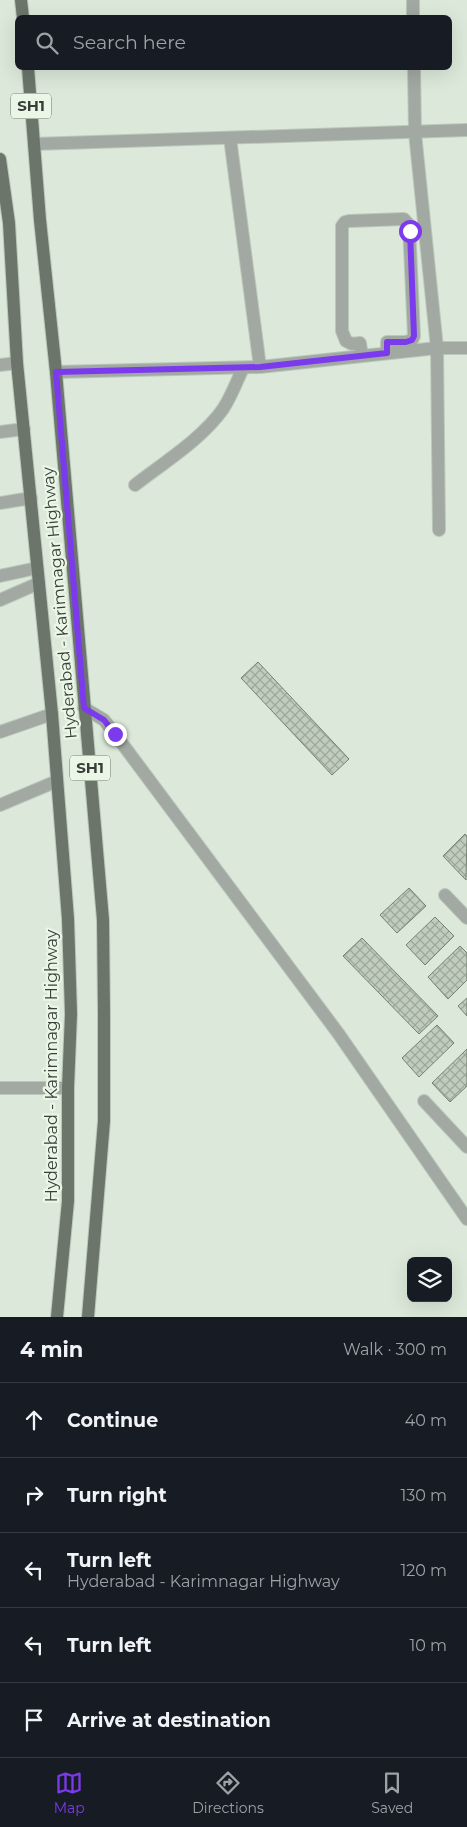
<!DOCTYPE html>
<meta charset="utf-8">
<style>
body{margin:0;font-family:Montserrat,sans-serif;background:#242831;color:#f1f3f6}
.controls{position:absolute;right:15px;bottom:15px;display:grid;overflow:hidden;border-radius:8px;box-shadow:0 5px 20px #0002}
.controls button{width:45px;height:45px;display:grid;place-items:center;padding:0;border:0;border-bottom:1px solid #363941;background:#171b24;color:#f1f3f6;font:25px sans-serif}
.stop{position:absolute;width:15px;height:15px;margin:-11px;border:4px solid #7c3aed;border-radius:50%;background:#fff}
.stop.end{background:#7c3aed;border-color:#fff;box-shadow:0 1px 5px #0008}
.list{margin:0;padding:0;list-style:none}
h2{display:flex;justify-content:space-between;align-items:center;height:65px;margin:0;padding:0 20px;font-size:21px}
h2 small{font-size:16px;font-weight:400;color:#9ea1a6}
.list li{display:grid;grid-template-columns:32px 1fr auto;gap:15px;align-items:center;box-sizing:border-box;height:75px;padding:0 20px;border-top:1px solid #363941}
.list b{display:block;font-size:19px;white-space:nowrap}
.list p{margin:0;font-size:16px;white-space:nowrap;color:#9ea1a6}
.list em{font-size:16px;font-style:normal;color:#9ea1a6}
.icon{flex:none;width:28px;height:28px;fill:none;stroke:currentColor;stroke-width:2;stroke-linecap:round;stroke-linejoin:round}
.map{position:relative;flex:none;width:467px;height:1317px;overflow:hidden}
.search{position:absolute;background:#171b24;box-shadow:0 5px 20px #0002;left:15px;right:15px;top:15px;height:55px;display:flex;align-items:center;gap:12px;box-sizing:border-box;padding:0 18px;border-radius:8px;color:#9ea1a6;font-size:19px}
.sheet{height:440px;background:#171b24}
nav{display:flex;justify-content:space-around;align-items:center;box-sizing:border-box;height:70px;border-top:1px solid #363941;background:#171b24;font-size:14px;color:#9ea1a6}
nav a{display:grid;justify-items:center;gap:2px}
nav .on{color:#7c3aed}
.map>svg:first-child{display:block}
.building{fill:url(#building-cross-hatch);stroke:#758173}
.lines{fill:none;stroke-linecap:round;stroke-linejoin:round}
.minor-casing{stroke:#bbc7ba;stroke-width:14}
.major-casing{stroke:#bbc7ba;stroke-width:14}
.minor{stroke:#a2a8a2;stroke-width:12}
.major{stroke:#6b756a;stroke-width:12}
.route{stroke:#7c3aed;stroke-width:6}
.labels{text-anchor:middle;stroke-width:4.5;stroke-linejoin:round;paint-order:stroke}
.shield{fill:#eaf7e7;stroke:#6e766c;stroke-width:1}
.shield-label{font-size:15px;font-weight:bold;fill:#393e38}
.street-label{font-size:16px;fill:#393e38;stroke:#eaf7e7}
</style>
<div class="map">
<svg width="467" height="1317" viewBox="0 0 467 1317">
<defs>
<pattern id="building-cross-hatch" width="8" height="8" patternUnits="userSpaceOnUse" patternTransform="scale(1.25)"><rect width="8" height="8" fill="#c0cdbe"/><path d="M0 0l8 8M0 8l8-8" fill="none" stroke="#9da89b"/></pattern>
</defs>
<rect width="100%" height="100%" fill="#dce9da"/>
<g class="building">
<path d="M258 662 349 759 332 775 241 678Z"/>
<path d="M465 834 467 836 466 880 443 856Z"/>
<path d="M409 888 426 906 397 933 380 915Z"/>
<path d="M435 917 454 936 425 965 406 945Z"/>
<path d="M362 938 438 1016 419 1034 343 956Z"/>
<path d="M460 946 467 953V980L448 999 428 977Z"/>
<path d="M467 998V1016L458 1006Z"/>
<path d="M437 1025 454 1043 419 1077 402 1058Z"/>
<path d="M467 1049V1086L450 1102 432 1083Z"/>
</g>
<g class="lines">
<g class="minor-casing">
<g id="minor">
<path d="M413 0V18"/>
<path d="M230 138 260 367"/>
<path d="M34 144 467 130"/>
<path d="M362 356 360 343 352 344 346 341 342 331V226L345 222 349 221 404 219 409 225 414 336 412 340 406 342H387V353"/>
<path d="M0 365 17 363"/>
<path d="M56 372 260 367 437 348 415 133 414 68"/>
<path d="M0 432 24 429"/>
<path d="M135 485C163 463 202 439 223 409 231 397 237 381 243 368"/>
<path d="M0 503 31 498"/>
<path d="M439 530 437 348H467"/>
<path d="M0 576 37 568"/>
<path d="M0 600 39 583"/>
<path d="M84 708 104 720 115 734 338 1033 467 1219"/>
<path d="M0 732 52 714"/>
<path d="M0 805 57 781"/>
<path d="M445 895 467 918"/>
<path d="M0 1088H68"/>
<path d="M424 1101 467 1147"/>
</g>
</g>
<g class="major-casing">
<g id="major">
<path d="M21 0 23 18"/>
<path d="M28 68 40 220 56 372 103 920 104 1013V1121L88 1317"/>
<path d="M0 159 9 223 17 363 52 714 68 919 71 1014 68 1088V1201L57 1317"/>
</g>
</g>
<use href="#minor" class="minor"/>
<use href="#major" class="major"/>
</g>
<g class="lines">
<path class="route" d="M115 734 104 720 84 708 56 372 260 367 387 353V342H406L412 340 414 336 410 231"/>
</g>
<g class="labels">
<g class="shield">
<rect x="11" y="93.5" width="40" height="25" rx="4"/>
<rect x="70" y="755.5" width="40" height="25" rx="4"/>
</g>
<g class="shield-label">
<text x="31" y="111">SH1</text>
<text x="90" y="773">SH1</text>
</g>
<g class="street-label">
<text transform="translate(59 603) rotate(-95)" y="6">Hyderabad - Karimnagar Highway</text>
<text transform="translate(51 1066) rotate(-90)" y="6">Hyderabad - Karimnagar Highway</text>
</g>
</g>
</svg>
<div class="controls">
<button><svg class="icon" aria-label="layers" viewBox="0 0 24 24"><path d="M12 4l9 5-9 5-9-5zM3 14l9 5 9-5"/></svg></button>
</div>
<div class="stop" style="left:410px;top:231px"></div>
<div class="stop end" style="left:115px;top:734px"></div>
<div class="search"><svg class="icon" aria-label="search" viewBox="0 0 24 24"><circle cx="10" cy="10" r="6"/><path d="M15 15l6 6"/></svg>Search here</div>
</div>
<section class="sheet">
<h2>4 min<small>Walk · 300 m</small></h2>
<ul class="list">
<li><svg class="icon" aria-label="ahead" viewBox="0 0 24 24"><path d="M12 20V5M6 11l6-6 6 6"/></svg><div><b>Continue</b></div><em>40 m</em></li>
<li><svg class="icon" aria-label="right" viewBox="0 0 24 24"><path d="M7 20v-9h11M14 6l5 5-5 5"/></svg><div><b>Turn right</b></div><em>130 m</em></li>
<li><svg class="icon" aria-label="left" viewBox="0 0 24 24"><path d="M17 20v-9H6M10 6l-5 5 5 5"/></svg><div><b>Turn left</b><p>Hyderabad - Karimnagar Highway</p></div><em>120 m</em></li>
<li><svg class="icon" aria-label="left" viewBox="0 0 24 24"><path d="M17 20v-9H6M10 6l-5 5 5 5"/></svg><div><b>Turn left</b></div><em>10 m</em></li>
<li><svg class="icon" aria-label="arrive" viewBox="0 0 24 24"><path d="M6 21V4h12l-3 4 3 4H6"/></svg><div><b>Arrive at destination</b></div></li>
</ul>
</section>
<nav>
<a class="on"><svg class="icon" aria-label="map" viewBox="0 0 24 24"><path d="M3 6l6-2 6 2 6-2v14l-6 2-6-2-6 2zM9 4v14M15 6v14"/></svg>Map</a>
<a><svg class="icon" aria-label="directions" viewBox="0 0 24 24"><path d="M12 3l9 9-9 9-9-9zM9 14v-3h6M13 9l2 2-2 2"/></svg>Directions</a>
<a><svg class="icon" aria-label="saved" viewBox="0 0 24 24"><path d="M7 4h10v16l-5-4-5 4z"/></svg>Saved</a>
</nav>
